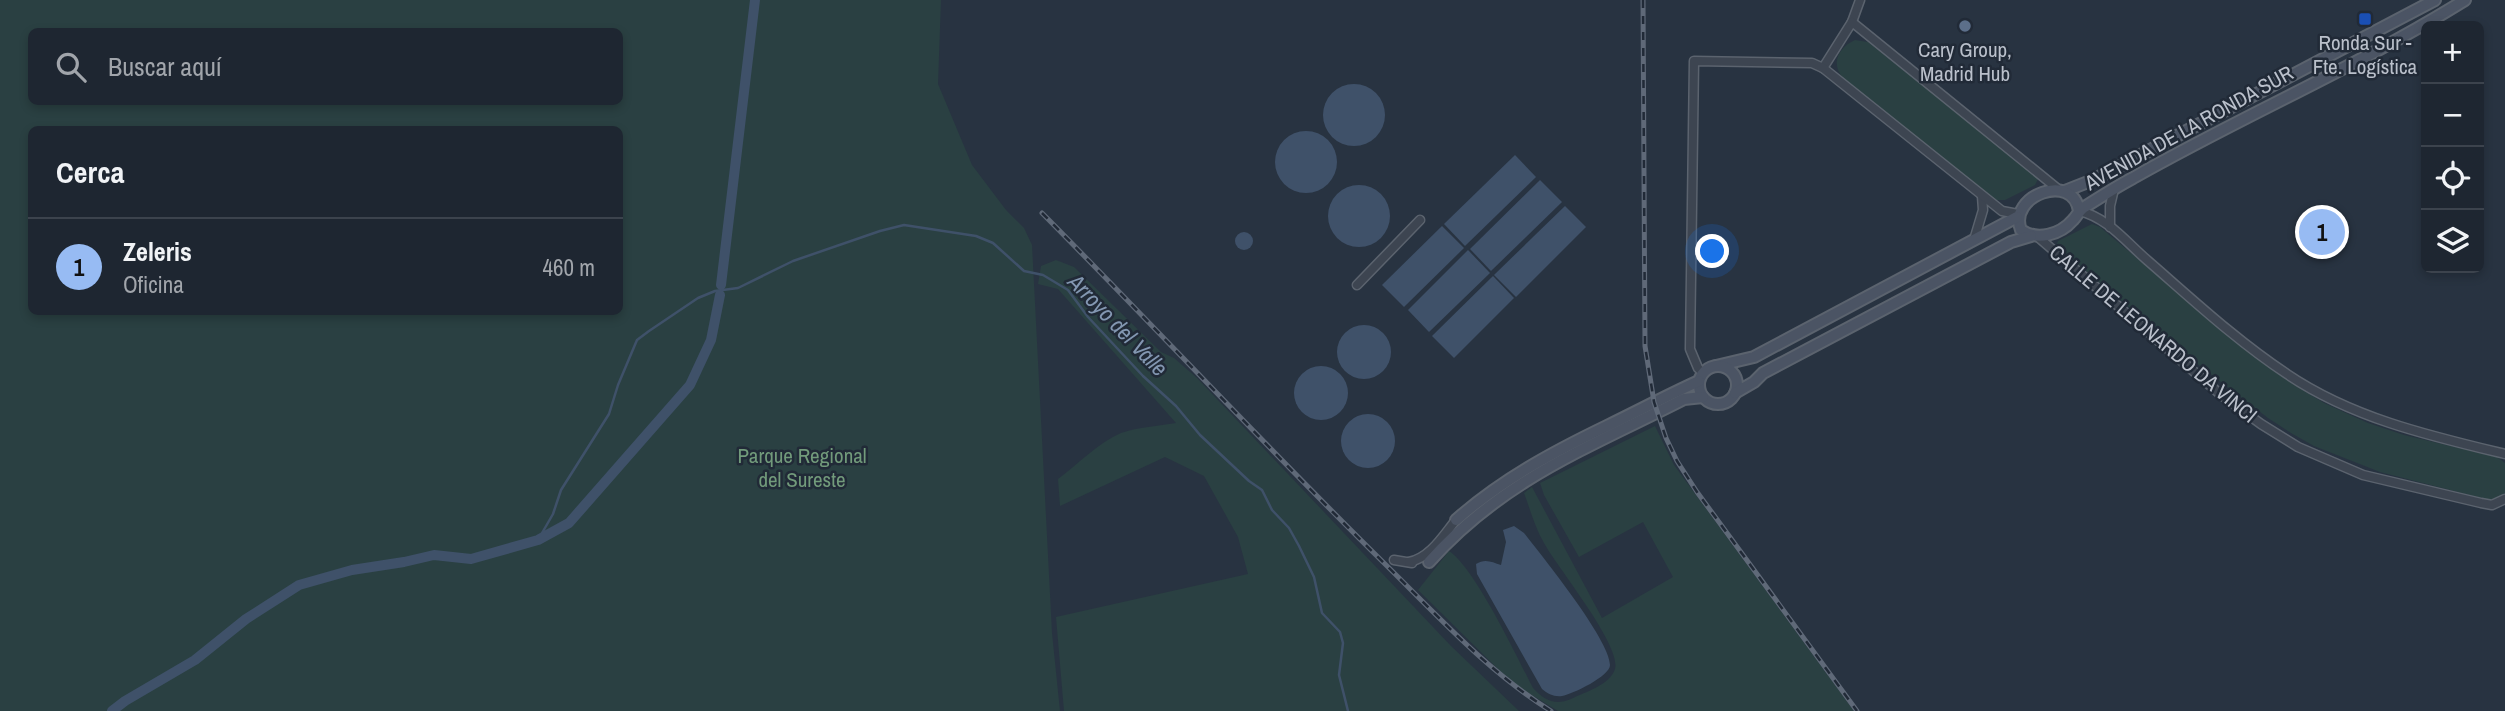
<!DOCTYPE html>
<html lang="es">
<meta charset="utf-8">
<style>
body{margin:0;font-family:"Archivo Narrow",sans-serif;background:#2b323d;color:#f1f3f6}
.controls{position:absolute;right:21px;top:21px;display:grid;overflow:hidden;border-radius:10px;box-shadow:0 4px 10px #0003}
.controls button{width:63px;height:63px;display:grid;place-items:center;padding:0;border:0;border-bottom:2px solid #3c434d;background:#1e2631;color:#f1f3f6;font:35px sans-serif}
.you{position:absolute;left:1713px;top:252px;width:24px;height:24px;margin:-18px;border:5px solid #fff;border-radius:50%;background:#1a73e8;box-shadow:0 0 0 10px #1a73e833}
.badge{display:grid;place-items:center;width:46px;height:46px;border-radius:50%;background:#97bbf3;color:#111;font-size:23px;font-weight:700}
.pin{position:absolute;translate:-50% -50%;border:4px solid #fff;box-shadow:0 2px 7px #0006}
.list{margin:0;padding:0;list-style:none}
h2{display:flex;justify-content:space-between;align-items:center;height:91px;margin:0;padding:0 28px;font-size:30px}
h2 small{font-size:23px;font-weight:400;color:#a1a5ab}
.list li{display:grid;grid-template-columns:46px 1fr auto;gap:21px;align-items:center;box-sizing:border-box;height:98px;padding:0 28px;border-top:2px solid #3c434d}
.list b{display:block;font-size:26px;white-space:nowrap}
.list p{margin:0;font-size:23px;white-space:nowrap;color:#a1a5ab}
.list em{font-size:23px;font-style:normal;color:#a1a5ab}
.icon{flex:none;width:38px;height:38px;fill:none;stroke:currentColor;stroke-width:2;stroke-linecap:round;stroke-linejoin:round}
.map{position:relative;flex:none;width:2505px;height:711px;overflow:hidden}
.search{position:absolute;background:#1e2631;box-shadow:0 4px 10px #0003;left:28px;top:28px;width:595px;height:77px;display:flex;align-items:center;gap:18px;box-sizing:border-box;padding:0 24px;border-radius:10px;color:#a1a5ab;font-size:26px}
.panel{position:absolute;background:#1e2631;box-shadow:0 4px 10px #0003;left:28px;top:126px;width:595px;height:189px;border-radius:10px}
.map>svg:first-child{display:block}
.green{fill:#2a4042;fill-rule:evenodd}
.water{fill:#3f5169}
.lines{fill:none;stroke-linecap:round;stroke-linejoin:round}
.stream{stroke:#3f5169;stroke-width:2.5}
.canal{stroke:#3f5169;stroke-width:10}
.street-casing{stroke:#5b636e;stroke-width:11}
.secondary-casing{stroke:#5b636e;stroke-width:14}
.street{stroke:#3d4551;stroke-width:8}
.secondary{stroke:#4b5464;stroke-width:10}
.rail-casing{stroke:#5f6978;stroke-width:5}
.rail{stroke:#212a37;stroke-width:2.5;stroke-dasharray:8;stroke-linecap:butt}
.transit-dot{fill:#1a4fb4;stroke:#212a37;stroke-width:2.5}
.service-dot{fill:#5c6f8a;stroke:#212a37;stroke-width:2.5}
.labels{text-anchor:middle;stroke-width:5;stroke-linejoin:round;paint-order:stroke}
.poi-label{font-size:21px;fill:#bac0cb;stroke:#212a37}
.street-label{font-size:21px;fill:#bac0cb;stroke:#212a37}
.park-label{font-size:21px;fill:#729b7b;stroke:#212a37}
.water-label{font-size:23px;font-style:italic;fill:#8397b1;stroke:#212a37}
</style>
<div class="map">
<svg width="2505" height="711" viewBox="0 0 2505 711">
<rect width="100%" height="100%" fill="#283341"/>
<g class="green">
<path d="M0 0H941L938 84 972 165 1006 210 1024 228 1032 245 1052 633 1060 711H0ZM32 32H620V102H32ZM32 130H620V312H32Z"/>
<path d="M1855 40 1868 42 2036 176 2038 179 2035 185 2005 200H1995L1843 78C1830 63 1839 47 1855 40Z"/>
<path d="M2092 224 2100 227 2233 339 2291 383 2324 403 2368 423 2404 435 2497 457 2505 463V493L2497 499 2489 500 2380 472 2314 446 2291 433 2268 418 2191 359 2056 246 2058 241Z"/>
<path d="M1056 260 1074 267 1161 352 1174 358 1197 378 1451 646 1519 711H1064L1056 617 1248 574 1238 537 1204 476 1165 457 1060 506 1058 479C1078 464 1098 443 1121 433 1139 427 1158 426 1176 423L1058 289 1038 284 1041 266Z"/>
<path d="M1655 426 1674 465 1854 711H1558L1522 689 1500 671 1418 590 1449 551C1475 568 1517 657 1533 688 1544 700 1555 706 1571 699 1585 692 1610 685 1615 669 1622 646 1557 567 1544 543 1535 528 1530 509 1524 493L1532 487 1602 618 1673 577 1643 522 1579 557 1544 495 1540 483Z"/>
</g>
<g class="water">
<circle cx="1354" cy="115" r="31"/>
<circle cx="1306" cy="162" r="31"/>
<path d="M1515 155 1536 177 1465 246 1444 224Z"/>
<path d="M1540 180 1562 202 1491 271 1470 249Z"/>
<circle cx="1359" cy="216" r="31"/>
<path d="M1565 206 1586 227 1516 297 1494 275Z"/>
<path d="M1442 226 1464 248 1404 307 1382 285Z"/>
<circle cx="1244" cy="241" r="9"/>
<path d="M1468 250 1490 273 1429 332 1408 310Z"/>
<path d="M1493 276 1514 298 1454 358 1432 336Z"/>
<circle cx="1364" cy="352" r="27"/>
<circle cx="1321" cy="393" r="27"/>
<circle cx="1368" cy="441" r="27"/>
<path d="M1514 526 1524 533C1542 556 1610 640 1610 665 1610 676 1573 694 1562 696 1554 697 1548 694 1542 689L1477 574 1476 564C1485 558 1492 562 1501 565L1506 542 1503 530Z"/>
</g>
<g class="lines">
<path class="stream" d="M538 540 553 514 561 490 609 414 618 385 637 340 649 331 698 298 715 291 738 288 793 261 880 231 904 225 976 236 993 243 1024 271 1043 275 1068 290 1088 317 1143 376 1176 406 1200 435 1249 481 1262 490 1272 510 1289 528 1299 546 1314 577 1322 613 1340 632 1343 643 1339 675 1348 711"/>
<g class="canal">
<path d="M721 285 755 0"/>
<path d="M112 711 125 701 195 660 246 619 299 585 352 570 404 562 434 555 471 559 538 540 569 523 690 385 711 340 720 295"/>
</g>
<g class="street-casing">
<g id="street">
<path d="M1852 22 1860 0"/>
<path d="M1823 68 1852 22 2058 189"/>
<path d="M2079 211C2107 217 2126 242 2147 260 2192 299 2237 341 2287 374 2352 418 2430 436 2505 454"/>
<path d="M2110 227V206L2114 189"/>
<path d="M2038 237 2220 394 2261 424 2298 447 2363 475 2481 503 2492 505 2505 499"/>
<path d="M1974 240 1983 210 1982 196"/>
<path d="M1357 285 1420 220"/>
<path d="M1703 373 1698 368 1690 349 1694 61 1812 63 1823 68 2002 211 2018 214"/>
<path d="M1394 560 1412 563"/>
<path d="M1409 562C1430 558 1443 536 1456 520"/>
</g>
</g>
<g class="secondary-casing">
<g id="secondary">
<path d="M2065 191 2093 180 2435 0"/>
<path d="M2079 211C2073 171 2007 196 2021 230 2037 241 2060 235 2073 220 2077 216 2078 212 2083 208 2099 198 2116 187 2133 178 2242 116 2359 66 2465 0"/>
<path d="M1716 366 1754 357 2017 217"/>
<circle cx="1718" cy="385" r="19"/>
<path d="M1735 393 1754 382 1763 373 2011 242 2031 236"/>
<path d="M1456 520C1501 480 1553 452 1607 426 1638 411 1668 395 1699 381"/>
<path d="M1429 562C1503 479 1588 448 1684 399L1703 397"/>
</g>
</g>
<use href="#street" class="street"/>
<use href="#secondary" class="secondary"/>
<g class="rail-casing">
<g id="rail">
<path d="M1643 0 1645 346 1654 402 1666 438 1677 461 1697 492 1857 711"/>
<path d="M1042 213C1157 329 1268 449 1384 563 1438 616 1487 671 1551 711"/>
</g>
</g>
<use href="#rail" class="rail"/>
</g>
<rect class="transit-dot" x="2358" y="12" width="14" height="14" rx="3.5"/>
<circle class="service-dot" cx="1965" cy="26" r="7"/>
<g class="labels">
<g class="poi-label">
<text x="2365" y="50">Ronda Sur -<tspan x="2365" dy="24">Fte. Logística</tspan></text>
<text x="1965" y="57">Cary Group,<tspan x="1965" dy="24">Madrid Hub</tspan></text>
</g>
<g class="street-label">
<text transform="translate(2189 128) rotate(-29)" y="7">AVENIDA DE LA RONDA SUR</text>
<text transform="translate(2153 334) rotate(40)" y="7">CALLE DE LEONARDO DA VINCI</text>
</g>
<g class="park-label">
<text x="802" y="463">Parque Regional<tspan x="802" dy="24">del Sureste</tspan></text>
</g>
<g class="water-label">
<text transform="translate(1118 325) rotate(46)" y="8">Arroyo del Valle</text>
</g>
</g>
</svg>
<div class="controls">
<button>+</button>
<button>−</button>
<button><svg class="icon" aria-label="locate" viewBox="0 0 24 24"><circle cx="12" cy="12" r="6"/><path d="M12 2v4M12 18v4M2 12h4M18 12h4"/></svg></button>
<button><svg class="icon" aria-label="layers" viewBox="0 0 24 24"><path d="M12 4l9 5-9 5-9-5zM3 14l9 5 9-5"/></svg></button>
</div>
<div class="you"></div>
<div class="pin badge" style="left:2322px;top:232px">1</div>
<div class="search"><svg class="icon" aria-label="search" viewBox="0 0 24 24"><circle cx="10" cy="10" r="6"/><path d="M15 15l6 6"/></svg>Buscar aquí</div>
<section class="panel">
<h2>Cerca<small></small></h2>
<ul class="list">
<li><span class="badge">1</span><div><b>Zeleris</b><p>Oficina</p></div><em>460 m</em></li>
</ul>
</section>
</div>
